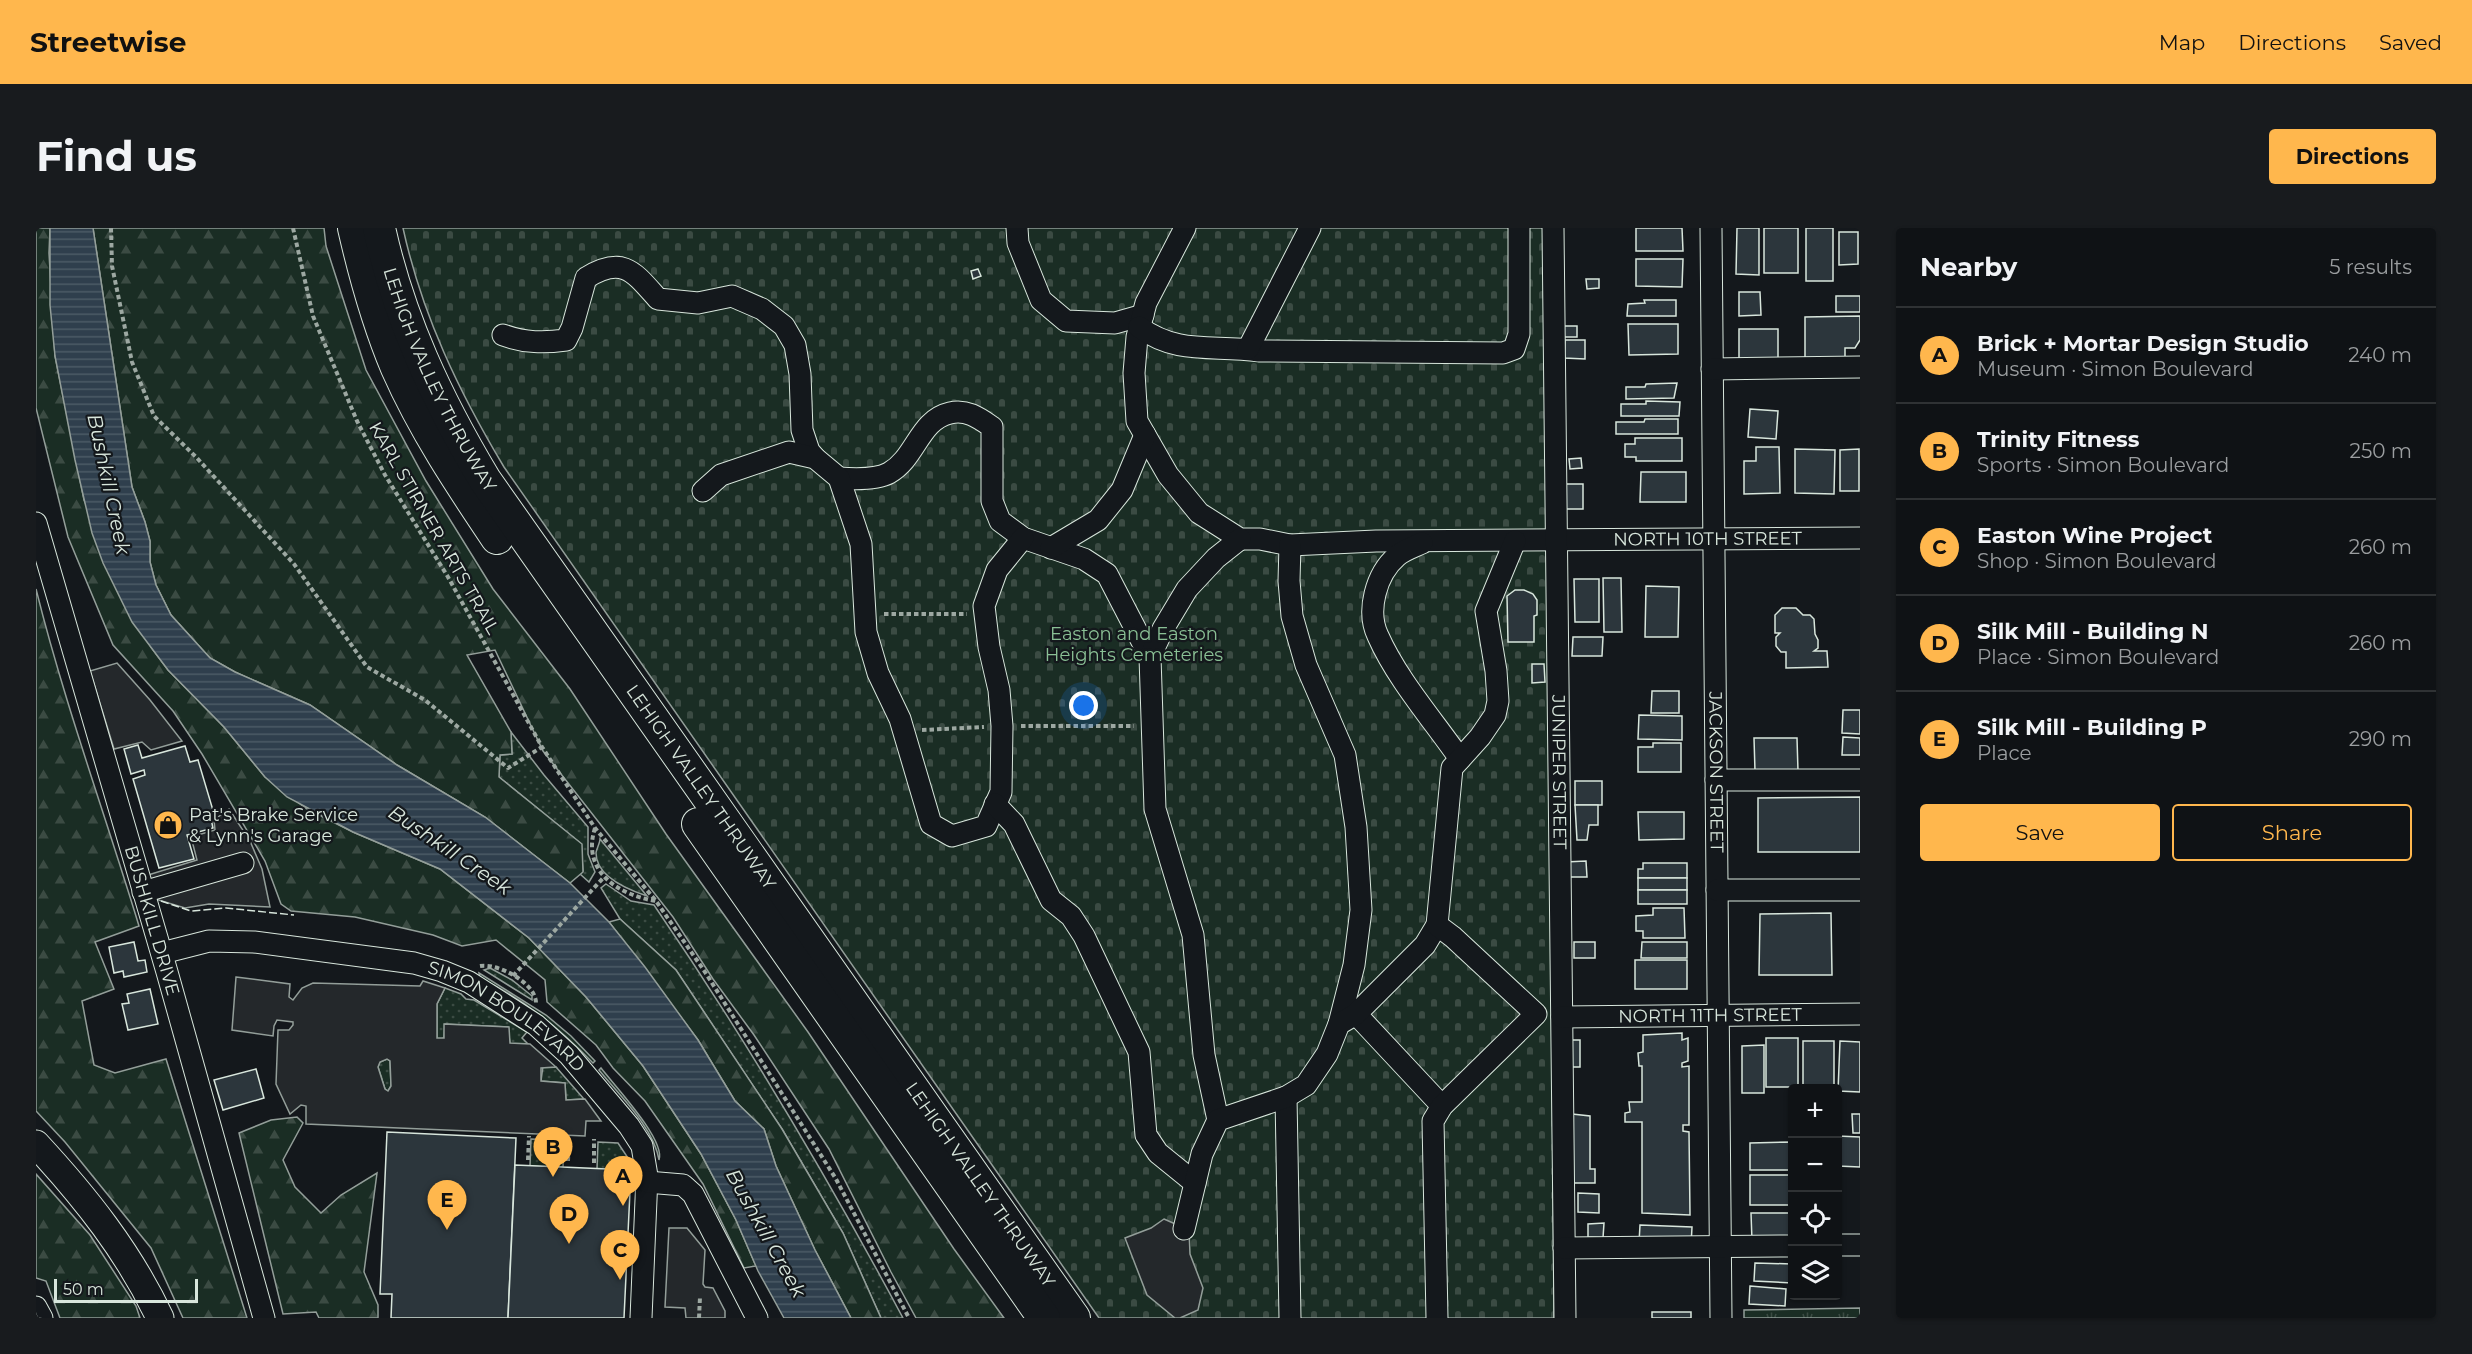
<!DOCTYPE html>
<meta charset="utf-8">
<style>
body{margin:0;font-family:Montserrat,sans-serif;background:#181b1e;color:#f1f3f6}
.controls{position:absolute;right:18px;bottom:18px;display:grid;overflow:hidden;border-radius:6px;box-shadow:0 2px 4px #0004}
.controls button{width:54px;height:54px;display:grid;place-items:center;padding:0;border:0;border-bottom:2px solid #2f3234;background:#0f1215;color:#f1f3f6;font:30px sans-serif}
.scale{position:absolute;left:18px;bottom:15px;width:144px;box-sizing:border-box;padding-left:6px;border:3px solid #d8e6dc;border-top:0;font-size:16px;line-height:21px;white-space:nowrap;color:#d8e6dc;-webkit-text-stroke:4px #14181c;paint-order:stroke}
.you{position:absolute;left:1048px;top:478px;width:21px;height:21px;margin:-15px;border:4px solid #fff;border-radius:50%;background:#1a73e8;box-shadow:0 0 0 9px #1a73e833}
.badge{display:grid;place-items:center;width:39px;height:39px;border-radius:50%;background:#ffb74d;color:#111;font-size:20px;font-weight:700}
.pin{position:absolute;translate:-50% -50px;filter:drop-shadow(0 2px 3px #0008)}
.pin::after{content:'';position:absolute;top:32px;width:21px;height:18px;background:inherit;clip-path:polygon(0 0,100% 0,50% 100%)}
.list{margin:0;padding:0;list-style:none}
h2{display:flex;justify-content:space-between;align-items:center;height:78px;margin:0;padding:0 24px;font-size:26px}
h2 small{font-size:20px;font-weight:400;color:#9b9ea0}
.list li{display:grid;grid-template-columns:39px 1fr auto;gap:18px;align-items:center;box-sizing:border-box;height:96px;padding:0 24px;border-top:2px solid #2f3234}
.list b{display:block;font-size:22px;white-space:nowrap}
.list p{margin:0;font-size:20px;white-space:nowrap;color:#9b9ea0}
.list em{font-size:20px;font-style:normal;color:#9b9ea0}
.actions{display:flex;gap:12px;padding:18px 24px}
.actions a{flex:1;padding:14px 0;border:2px solid #ffb74d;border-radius:6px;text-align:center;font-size:21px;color:#ffb74d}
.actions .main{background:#ffb74d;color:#111}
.icon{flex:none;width:33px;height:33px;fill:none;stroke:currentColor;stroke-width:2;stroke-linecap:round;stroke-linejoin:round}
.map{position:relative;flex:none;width:1824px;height:1090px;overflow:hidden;border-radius:6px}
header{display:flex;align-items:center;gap:36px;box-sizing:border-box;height:84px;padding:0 30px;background:#ffb74d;color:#111}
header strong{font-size:28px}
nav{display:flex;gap:33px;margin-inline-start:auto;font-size:21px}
.intro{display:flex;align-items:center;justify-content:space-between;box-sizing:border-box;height:144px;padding:0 36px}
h1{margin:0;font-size:42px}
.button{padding:15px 27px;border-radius:6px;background:#ffb74d;color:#111;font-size:21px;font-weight:700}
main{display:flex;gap:36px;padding:0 36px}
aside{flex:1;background:#0f1215;border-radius:6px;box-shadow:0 2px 4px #0004}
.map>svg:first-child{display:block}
.grass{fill:url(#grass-dots);stroke:#939e99;stroke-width:1.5}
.forest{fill:url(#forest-firs);stroke:#939e99;stroke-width:1.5}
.cemetery{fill:url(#cemetery-stones);stroke:#939e99;stroke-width:1.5}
.park{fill:url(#park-tufts);stroke:#939e99;stroke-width:1.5}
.garden{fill:#1a2d24;stroke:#939e99;stroke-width:1.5}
.parking{fill:#24282b;stroke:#939e99;stroke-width:1.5;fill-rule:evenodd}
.water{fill:url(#water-rules);stroke:#939e99;stroke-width:1.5}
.building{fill:#2c363c;stroke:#d8e6dc;stroke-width:1.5}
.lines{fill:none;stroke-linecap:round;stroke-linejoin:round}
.minor-casing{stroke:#d8e6dc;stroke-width:23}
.major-casing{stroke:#d8e6dc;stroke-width:29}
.highway-casing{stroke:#d8e6dc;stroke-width:34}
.path{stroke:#9da8a2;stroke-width:4;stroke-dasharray:4.5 3;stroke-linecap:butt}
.minor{stroke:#14181c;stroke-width:21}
.major{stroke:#14181c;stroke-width:27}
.highway{stroke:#14181c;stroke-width:32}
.fence{stroke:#d8e6dc;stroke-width:1.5;stroke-dasharray:8 3;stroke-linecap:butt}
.labels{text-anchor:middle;stroke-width:4.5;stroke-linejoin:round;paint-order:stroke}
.street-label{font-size:18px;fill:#d8e6dc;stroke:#14181c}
.park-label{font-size:18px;fill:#8ac095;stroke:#14181c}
.poi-label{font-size:18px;fill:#d8e6dc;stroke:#14181c;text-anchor:start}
.water-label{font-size:20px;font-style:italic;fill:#d8e6dc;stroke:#14181c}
</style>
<header>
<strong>Streetwise</strong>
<nav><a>Map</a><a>Directions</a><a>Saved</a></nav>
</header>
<div class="intro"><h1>Find us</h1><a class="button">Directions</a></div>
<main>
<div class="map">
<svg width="1824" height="1090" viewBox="0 0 1824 1090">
<defs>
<pattern id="grass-dots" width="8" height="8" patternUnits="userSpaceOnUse" patternTransform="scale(1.5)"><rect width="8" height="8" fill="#1a2d24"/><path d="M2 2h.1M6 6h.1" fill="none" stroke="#3b4b43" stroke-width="1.8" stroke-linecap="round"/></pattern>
<pattern id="forest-firs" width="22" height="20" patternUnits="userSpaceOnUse" patternTransform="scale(1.5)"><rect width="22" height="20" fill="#1a2d24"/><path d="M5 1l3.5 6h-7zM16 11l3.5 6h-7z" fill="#3b4b43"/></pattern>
<pattern id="cemetery-stones" width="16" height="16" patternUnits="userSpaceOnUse" patternTransform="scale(1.5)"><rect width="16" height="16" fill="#1a2d24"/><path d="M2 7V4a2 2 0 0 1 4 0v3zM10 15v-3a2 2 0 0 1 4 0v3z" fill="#3b4b43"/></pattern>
<pattern id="park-tufts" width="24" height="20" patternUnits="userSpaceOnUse" patternTransform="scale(1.5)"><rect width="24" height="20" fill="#1a2d24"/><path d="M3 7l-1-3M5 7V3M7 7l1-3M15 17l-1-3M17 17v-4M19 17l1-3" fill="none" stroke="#3b4b43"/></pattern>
<pattern id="water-rules" width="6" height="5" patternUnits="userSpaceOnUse" patternTransform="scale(1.5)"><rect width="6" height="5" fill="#2f3f4d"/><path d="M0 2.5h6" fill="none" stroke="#4c5b66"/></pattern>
</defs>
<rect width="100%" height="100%" fill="#14181c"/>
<g class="grass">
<path d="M475 504 508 547 552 599V626L559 644 553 654 544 646 547 643 545 616 463 549 464 527 476 526Z"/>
<path d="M564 611 611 668C593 662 560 649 560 625 560 622 564 615 564 611Z"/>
<path d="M570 656 595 673 618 677C709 810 791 948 867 1090H845L807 1005 746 901 640 742 584 691 565 660Z"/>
<path d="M454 740 476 752 496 768V772L448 742Z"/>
<path d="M409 760 425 766 430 771 438 772 491 804 486 810 492 816H474L472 799 409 796 408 810 403 812 401 810V776Z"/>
<path d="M351 831 354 833 355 858 352 863 349 861 342 839 344 834Z"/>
<path d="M507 838 520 839 548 871 530 872 529 855 505 853Z"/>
<path d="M495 911 528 912 527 939 494 938Z"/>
<path d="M562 914 582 915 592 930 593 942 561 941Z"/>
</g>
<g class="forest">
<path d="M0 0H14L13 25 19 128 48 272 115 419 132 442 188 499 229 549 271 581 317 604 404 641 493 710 550 769 607 838 665 926 700 992 720 1038 708 1040 667 956 609 873 577 840 560 817 511 774 509 752 460 712 426 718 397 707 319 689 255 683 245 676 229 633 166 526 137 483 77 417 32 309 0 180Z"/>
<path d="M57 0H288L290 18 330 142 390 253 457 361 534 461 630 606 772 804 918 1021 968 1090H880L855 1044 793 921 718 807 677 751 637 689 507 523 459 422 431 427 475 504 476 526 464 527 463 549 546 616 547 644 534 655 449 589 361 537 274 477 199 444 174 430 135 387 120 357 114 334V313L109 294 96 259Z"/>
<path d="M0 361C28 474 69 586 103 698L59 714 78 761 46 773 58 837 79 845 130 831 211 1090H147L115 1020 29 914 0 883Z"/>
<path d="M584 691 640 742 746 901 807 1005 845 1090H815L779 1022 740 938 728 901 699 873 662 812 573 694Z"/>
<path d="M261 889 267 895 247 932 259 959 285 985 305 967 341 945 328 1044 342 1077V1090H283L280 1084 247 1086 203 905 235 892Z"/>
<path d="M0 946 54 1007 100 1078 104 1090H24L10 1053 0 1050Z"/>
</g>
<path class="cemetery" d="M367 0H1507L1511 137 1518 1090H1063L468 239C423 164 386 87 367 0Z"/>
<path class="park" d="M1824 1080V1090H1708V1082Z"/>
<g class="garden">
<path d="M443 745 510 787 535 808 559 833 557 835C523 800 488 771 444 750Z"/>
<path d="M565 840C578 857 630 912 623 932 618 900 583 867 563 842Z"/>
</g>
<g class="parking">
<path d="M81 435 114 472 146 513 115 522 106 514 78 521 54 443Z"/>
<path d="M193 581 214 613 226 641 234 679 173 676 149 680 119 671 112 647 161 632 155 609 179 602 178 592Z"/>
<path d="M200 749 254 756 253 769 257 772 266 760 277 755 384 758 387 753 409 760 401 776V810H408V796L473 799 474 815 494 816 520 839 505 840V853L529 855 530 872 549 871 565 893H550L549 908 270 896V878L265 877 254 886 240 856 242 802H253L257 797V794L241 792 238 798 237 808 196 802ZM351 831 354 833 355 858 352 863 349 861 342 839 344 834Z"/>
<path d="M1128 991 1153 1002 1154 1026 1167 1060 1162 1082 1144 1090H1139L1111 1067 1089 1010 1115 1000Z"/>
<path d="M633 1000H651L669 1022 667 1056 669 1059 677 1060 689 1083V1090H650L649 1080 629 1079Z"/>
</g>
<path class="water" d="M14 0H57L96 259 109 294 114 313V334L120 357 135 387 174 430 199 444 274 477 361 537 449 589 534 655 573 694 609 739 662 812 699 873 728 901 740 938 779 1022 815 1090H748L722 1043 700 992 665 926 607 838 550 769 493 710 404 641 317 604 251 569 229 549 188 499 132 442 96 394 67 335 56 305 39 232 19 128 14 77Z"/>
<g class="building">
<path d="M1600 0H1646L1647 23H1600Z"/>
<path d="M1701 0H1723V47L1700 46Z"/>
<rect x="1728" y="0" width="34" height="45"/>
<rect x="1770" y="0" width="27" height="53"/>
<path d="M1803 4H1822V36L1803 37Z"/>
<path d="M1600 31H1647L1646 59 1600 58Z"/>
<path d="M942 41 945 48 937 51 935 43Z"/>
<path d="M1550 51H1563V60L1551 61Z"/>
<path d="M1703 64H1724L1725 87 1703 88Z"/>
<rect x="1800" y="68" width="24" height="16"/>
<path d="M1608 72H1640V88H1591L1592 76 1609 75Z"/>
<path d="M1824 88V112L1819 120H1809V131H1769V89Z"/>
<path d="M1592 96H1642V126L1593 127Z"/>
<rect x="1528" y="98" width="13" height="11"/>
<rect x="1703" y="101" width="39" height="31"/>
<path d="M1529 112H1549V131L1528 130Z"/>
<path d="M1641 155 1638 170 1590 171V159H1609L1610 156Z"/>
<path d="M1610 173 1644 174 1643 188H1585V176H1610Z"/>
<path d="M1714 181 1742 183 1740 211 1712 209Z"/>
<path d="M1609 191H1642V206H1580V194H1608Z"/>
<path d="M1599 210H1646V233H1600V229H1589V216H1599Z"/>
<path d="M1720 219H1743L1744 265 1708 266V233H1720Z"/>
<path d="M1759 221 1799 222 1798 266 1759 265Z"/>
<path d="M1823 221V263H1804V222Z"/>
<path d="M1545 230 1546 240 1534 241 1533 231Z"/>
<path d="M1605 244H1650V274H1604Z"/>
<rect x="1528" y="256" width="19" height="25"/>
<path d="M1567 350H1585L1586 404H1568Z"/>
<path d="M1538 351H1563V394H1539Z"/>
<path d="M1610 358 1643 359 1642 409H1609Z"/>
<path d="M1479 362H1488L1497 366 1501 372V387L1498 388V414H1472L1471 368Z"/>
<path d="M1746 380H1760L1767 387H1774L1778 391 1779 406 1782 412V420L1778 423H1791L1792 439 1750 440V424H1745L1740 418V409L1744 405H1739V387Z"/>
<path d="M1537 409H1567L1566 428H1536Z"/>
<path d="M1496 436H1508L1509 454 1496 455Z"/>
<path d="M1616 463H1643V485H1615Z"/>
<path d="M1807 482H1824V506L1806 505Z"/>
<path d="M1603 487 1646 488V512L1602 511Z"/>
<path d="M1807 509 1824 510V527H1806Z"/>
<path d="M1718 510H1761L1762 543H1719Z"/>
<path d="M1617 515H1645V544H1602V519H1617Z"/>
<path d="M102 517 106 530 149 518 154 534 162 532 179 589 175 591 177 600 151 607 158 631 123 640 97 551 109 547 108 542 95 546 88 521Z"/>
<rect x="1539" y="553" width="27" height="24"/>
<path d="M1824 569V624H1722V570Z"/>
<path d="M1539 577H1562V597H1553L1551 612H1541Z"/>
<path d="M1602 584H1648V611L1603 612Z"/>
<path d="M1550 633 1551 649H1530L1529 634Z"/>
<path d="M1607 635H1651V650H1602V641H1607Z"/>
<rect x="1602" y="650" width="49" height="12"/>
<rect x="1602" y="662" width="49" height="14"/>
<path d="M1617 680H1648L1649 710H1607V703H1600V688L1617 687Z"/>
<path d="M1795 685 1796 747H1723L1724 686Z"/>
<path d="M98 714 102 733 109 732 111 744 88 749 87 743 78 745 73 719Z"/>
<rect x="1538" y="714" width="21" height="16"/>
<path d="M1606 714H1651V730H1605Z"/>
<rect x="1599" y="732" width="52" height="29"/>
<path d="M114 761 122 796 92 802 86 776 93 775 91 766Z"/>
<path d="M1646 805V812L1652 810V833L1646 835V839L1653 838V897H1647V903L1653 904 1654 987 1606 985V894H1589V885L1594 884 1593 874H1606V838H1603L1602 825 1607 824V807Z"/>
<rect x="1730" y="810" width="32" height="49"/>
<path d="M1532 812H1544V839H1533Z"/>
<rect x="1767" y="813" width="31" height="47"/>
<path d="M1804 813 1824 814V864L1802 863Z"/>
<path d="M1728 817V865H1706V818Z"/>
<path d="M220 841 228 870 187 882 178 852Z"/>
<path d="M1536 886 1554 888V941H1559V955H1536Z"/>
<path d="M1816 886H1824V905H1817Z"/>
<path d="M351 904 480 910 472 1090H355L356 1066H344Z"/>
<path d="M1802 908 1824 909V939L1802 938Z"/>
<path d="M1754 914V942H1714V915Z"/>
<path d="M479 937 595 942 588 1090H472Z"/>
<rect x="1714" y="947" width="39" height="30"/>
<path d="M1542 965 1563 966V985L1542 984Z"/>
<path d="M1715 985H1756V1012L1716 1013Z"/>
<path d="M1568 995 1567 1010 1552 1009V996Z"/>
<path d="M1604 997 1656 999 1655 1018 1603 1015Z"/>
<path d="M1719 1035 1756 1036V1055L1718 1053Z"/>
<path d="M1714 1058 1750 1061 1749 1078 1713 1076Z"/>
<rect x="1616" y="1084" width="39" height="6"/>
</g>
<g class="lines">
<g class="minor-casing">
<g id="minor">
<path d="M981 0 982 15 1005 72 1030 93 1079 95 1107 87"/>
<path id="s1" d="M1149 0 1110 75 1101 109 1098 145 1101 193 1132 247 1163 285 1204 311H1224L1254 317 1340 313 1824 310"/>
<path id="s2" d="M1517 0 1529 1090"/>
<path id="s3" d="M1675 0 1685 1090"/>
<path d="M1103 99C1143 128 1178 116 1223 123L1467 125 1478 121 1483 106V0"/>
<path d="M467 107C489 115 508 115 530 112L536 100 550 50C587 27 598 44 622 71L662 75 696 68 726 81 748 98 759 117 764 146 766 202 773 223 779 230"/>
<path d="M1212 121 1274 0"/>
<path d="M1676 141 1824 139"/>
<path d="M803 250C817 251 840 252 853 245 880 230 883 192 914 185 931 181 943 190 956 199V273L964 293 987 310 1048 331 1071 346 1114 429"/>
<path d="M667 263 685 247 753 224 779 230 803 250 825 316 830 404 842 445 864 491 895 596 916 608 950 598 965 564 966 498 963 462 953 419 948 378 961 342 987 310"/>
<path id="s4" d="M0 295 131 744 228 1090"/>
<path d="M1386 315C1378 319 1368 322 1361 328 1340 346 1330 383 1342 408 1361 451 1397 492 1424 531"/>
<path d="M1254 317 1253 353 1256 388 1270 437 1309 527 1320 599 1325 682 1318 737 1303 796"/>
<path d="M1015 320 1062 292 1086 262 1109 207"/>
<path d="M1680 552H1824"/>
<path d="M959 576 978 596 1015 672 1035 688 1048 708 1103 824 1110 907 1122 925 1159 955"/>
<path d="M1681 662H1824"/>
<path d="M107 664 207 635"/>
<path id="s5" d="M126 725 173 713 218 714 378 735 406 743 433 754 500 797 533 827 593 898 606 918 611 948 605 1090"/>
<path d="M1320 786 1406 878"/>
<path id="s6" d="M1526 789 1824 786"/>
<path d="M1250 869 1254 1090"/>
<path d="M1182 892 1168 827 1157 707 1119 581 1114 429 1127 401 1151 361 1180 330 1204 311"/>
<path d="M611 954 647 957 657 966 721 1090"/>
<path d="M1148 1001 1166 926 1182 892 1250 869 1270 857 1291 826 1303 796 1320 786 1389 717 1401 697"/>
<path d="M1802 1017H1824"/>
<path d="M1528 1020 1756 1018"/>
<path d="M0 1079 6 1090"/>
<path d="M1401 1090 1397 893 1406 878 1500 786 1417 709 1401 697 1416 540 1444 509 1459 487 1462 473 1460 443 1450 383 1479 313"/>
</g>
</g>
<g class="major-casing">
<path id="major" d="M0 916C49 969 93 1024 124 1090"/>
</g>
<g class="highway-casing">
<g id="highway">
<path d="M318 0C329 48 342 95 361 140 388 201 424 255 461 310"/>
<path id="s7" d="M343 0C363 91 401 172 449 252L1038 1090"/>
<path d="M662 596 1008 1090"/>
</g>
</g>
<g class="path">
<path d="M75 0 76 38 96 134 118 188 160 229 258 336 331 439 389 472 472 540 506 519"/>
<path d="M257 0 277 88 321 193 349 247 412 349 506 519 559 600 620 673 669 744 800 951 873 1090"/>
<path d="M848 386H931"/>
<path d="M985 498H1098"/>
<path d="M886 502 948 499"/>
<path d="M559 600C545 643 582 667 620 673"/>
<path d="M444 738C462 735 500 755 500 775"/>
<path d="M477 748 568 649"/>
<path d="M492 932 493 908"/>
<path d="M532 933 533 910"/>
<path d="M558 935V911"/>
<path d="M663 1090 664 1069"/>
</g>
<use href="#minor" class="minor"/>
<use href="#major" class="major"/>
<use href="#highway" class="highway"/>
<path class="fence" d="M125 673 155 683 190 680 258 687"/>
</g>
<defs>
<g id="shop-disc" transform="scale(1.5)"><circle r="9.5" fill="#ffb74d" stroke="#14181c"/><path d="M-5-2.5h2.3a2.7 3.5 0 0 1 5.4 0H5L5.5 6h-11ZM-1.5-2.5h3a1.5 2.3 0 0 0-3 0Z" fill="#111"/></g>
</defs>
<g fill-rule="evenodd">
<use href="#shop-disc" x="132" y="597"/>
</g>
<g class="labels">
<g class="street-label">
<text dy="6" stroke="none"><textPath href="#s7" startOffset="164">LEHIGH VALLEY THRUWAY</textPath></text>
<text transform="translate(398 300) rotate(60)" y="6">KARL STIRNER ARTS TRAIL</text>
<text dy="6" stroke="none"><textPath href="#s1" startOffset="832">NORTH 10TH STREET</textPath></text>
<text dy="6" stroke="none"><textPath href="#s2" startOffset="544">JUNIPER STREET</textPath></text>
<text dy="6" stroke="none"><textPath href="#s3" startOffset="544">JACKSON STREET</textPath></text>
<text dy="6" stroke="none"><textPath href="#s7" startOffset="650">LEHIGH VALLEY THRUWAY</textPath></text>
<text dy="6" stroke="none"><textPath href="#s4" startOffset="414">BUSHKILL DRIVE</textPath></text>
<text dy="6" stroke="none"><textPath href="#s6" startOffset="148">NORTH 11TH STREET</textPath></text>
<text dy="6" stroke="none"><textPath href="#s5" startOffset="363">SIMON BOULEVARD</textPath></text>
<text dy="6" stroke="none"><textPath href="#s7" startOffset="1136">LEHIGH VALLEY THRUWAY</textPath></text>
</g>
<g class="park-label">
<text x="1098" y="412">Easton and Easton<tspan x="1098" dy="21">Heights Cemeteries</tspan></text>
</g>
<g class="poi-label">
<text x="153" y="593">Pat's Brake Service<tspan x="153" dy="21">&amp; Lynn's Garage</tspan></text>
</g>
<g class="water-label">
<text transform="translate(73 256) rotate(78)" y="7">Bushkill Creek</text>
<text transform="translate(414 622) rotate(34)" y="7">Bushkill Creek</text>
<text transform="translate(730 1005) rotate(61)" y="7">Bushkill Creek</text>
</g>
</g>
</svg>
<div class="controls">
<button>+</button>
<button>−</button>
<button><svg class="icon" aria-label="locate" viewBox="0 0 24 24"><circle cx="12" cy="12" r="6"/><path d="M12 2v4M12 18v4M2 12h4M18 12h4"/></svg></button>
<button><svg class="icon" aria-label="layers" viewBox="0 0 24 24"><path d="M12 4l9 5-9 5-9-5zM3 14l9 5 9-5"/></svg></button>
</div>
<div class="scale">50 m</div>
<div class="you"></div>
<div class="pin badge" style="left:587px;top:978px">A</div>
<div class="pin badge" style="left:517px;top:949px">B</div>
<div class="pin badge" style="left:584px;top:1052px">C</div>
<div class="pin badge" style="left:533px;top:1016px">D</div>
<div class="pin badge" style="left:411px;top:1002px">E</div>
</div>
<aside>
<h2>Nearby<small>5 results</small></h2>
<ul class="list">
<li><span class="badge">A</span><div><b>Brick + Mortar Design Studio</b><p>Museum · Simon Boulevard</p></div><em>240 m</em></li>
<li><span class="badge">B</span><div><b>Trinity Fitness</b><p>Sports · Simon Boulevard</p></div><em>250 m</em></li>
<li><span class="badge">C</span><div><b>Easton Wine Project</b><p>Shop · Simon Boulevard</p></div><em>260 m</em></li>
<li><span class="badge">D</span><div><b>Silk Mill - Building N</b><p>Place · Simon Boulevard</p></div><em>260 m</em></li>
<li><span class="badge">E</span><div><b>Silk Mill - Building P</b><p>Place</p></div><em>290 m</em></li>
</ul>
<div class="actions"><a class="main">Save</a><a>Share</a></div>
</aside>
</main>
